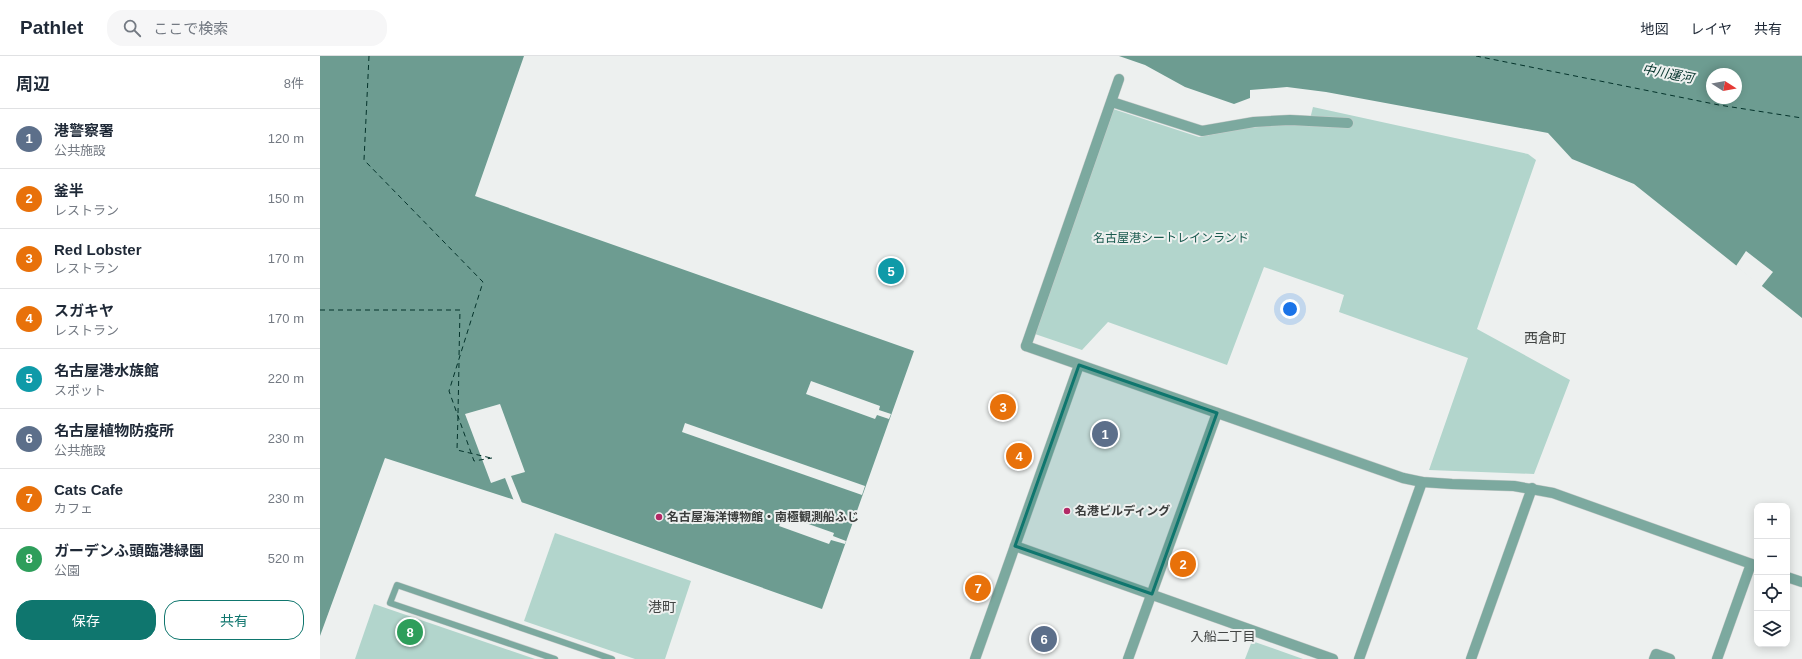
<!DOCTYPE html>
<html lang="ja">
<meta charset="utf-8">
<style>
body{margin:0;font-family:Helvetica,"Noto Sans JP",sans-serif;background:#f6f6f7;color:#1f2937}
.controls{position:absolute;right:12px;bottom:12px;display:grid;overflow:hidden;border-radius:8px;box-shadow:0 2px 10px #0003}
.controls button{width:36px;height:36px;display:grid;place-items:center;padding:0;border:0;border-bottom:1px solid #e0e1e3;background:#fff;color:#1f2937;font:20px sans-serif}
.compass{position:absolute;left:1386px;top:12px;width:36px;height:36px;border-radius:50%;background:#fff;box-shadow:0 2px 10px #0003;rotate:101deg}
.you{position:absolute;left:970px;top:253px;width:14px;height:14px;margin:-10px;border:3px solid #fff;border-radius:50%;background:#1a73e8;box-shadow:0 0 0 6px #1a73e833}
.badge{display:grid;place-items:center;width:26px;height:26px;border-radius:50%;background:#0f766e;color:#fff;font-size:13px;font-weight:700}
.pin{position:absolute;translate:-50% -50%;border:2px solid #fff;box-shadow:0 1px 4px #0006}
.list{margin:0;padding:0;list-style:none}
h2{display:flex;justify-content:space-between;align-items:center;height:52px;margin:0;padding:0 16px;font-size:17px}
h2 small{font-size:13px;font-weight:400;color:#747a83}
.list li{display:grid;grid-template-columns:26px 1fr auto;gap:12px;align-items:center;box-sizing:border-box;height:60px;padding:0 16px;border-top:1px solid #e0e1e3}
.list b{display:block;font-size:15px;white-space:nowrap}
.list p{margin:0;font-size:13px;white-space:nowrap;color:#747a83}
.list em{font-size:13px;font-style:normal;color:#747a83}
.actions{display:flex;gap:8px;padding:12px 16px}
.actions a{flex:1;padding:9px 0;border:1px solid #0f766e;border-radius:16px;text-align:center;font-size:14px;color:#0f766e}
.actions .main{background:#0f766e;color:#fff}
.icon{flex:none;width:22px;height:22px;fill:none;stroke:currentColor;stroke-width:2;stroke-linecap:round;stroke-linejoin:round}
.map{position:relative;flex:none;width:1482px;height:603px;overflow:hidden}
header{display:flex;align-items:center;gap:24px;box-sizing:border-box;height:56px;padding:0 20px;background:#fff;border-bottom:1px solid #e0e1e3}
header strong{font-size:19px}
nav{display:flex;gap:22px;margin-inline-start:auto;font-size:14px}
.search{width:280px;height:36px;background:#f6f6f7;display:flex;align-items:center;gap:10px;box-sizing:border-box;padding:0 14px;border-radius:16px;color:#747a83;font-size:15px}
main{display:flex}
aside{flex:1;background:#fff}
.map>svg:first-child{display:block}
.green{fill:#b2d5cc}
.water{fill:#6d9c91;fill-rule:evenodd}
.pier{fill:#edf0ef}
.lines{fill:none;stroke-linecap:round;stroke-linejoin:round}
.ferry{stroke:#04332b;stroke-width:1;stroke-dasharray:5 4;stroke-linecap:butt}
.service-casing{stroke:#c9cccb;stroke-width:7}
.minor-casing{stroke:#c9cccb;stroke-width:11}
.tertiary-casing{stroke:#c9cccb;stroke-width:11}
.service{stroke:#7ca99f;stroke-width:6}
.minor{stroke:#7ca99f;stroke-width:10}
.tertiary{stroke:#7ca99f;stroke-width:10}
.marked{fill:#0f766e;fill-opacity:0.2;stroke:#0f766e;stroke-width:3;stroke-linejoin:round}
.poi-dot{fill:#b32966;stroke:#edf0ef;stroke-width:1.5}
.labels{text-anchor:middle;stroke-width:4;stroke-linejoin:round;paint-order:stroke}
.park-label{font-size:12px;fill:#1a5a4f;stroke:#edf0ef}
.poi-label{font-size:12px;font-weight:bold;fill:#3b3d3c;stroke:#edf0ef;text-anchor:start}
.water-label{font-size:13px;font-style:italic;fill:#04332b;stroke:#edf0ef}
.neighbourhood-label{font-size:13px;fill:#424544;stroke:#edf0ef}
.quarter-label{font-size:14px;fill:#424544;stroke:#edf0ef}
</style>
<header>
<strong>Pathlet</strong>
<div class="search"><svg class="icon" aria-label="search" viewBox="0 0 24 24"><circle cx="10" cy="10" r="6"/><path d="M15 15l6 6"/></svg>ここで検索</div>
<nav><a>地図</a><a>レイヤ</a><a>共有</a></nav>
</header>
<main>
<aside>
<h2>周辺<small>8件</small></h2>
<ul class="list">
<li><span class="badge" style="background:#5c6f8a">1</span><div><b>港警察署</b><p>公共施設</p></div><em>120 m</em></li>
<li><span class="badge" style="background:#e8710a">2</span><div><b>釜半</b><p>レストラン</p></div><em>150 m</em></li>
<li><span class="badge" style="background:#e8710a">3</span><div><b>Red Lobster</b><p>レストラン</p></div><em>170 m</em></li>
<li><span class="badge" style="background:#e8710a">4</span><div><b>スガキヤ</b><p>レストラン</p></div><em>170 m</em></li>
<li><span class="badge" style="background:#0f9aa8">5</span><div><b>名古屋港水族館</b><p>スポット</p></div><em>220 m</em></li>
<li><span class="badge" style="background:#5c6f8a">6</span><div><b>名古屋植物防疫所</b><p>公共施設</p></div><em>230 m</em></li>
<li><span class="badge" style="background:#e8710a">7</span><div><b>Cats Cafe</b><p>カフェ</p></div><em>230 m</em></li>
<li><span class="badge" style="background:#2e9e5b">8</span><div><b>ガーデンふ頭臨港緑園</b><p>公園</p></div><em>520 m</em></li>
</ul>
<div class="actions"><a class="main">保存</a><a>共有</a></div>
</aside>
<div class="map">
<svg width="1482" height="603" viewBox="0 0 1482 603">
<rect width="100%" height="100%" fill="#edf0ef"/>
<g class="green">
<path d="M993 51 1208 98 1216 104 1157 273 1250 324 1214 418 1109 414 1148 302 1019 256 1024 239 944 211 907 309 788 266 762 294 715 278 793 53 879 81 927 72 962 69 990 63Z"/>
<path d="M235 477 371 525 345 603H315L204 565Z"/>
<path d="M54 548 215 603H35Z"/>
<path d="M932 585 983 603H925Z"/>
</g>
<g class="water">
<path d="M0 0H204L155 140 594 295 502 553 207 448 65 402 0 580Z"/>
<path d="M799 0H1482V262L1314 128 1252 103 1228 77 1006 36 967 31 930 34V42L914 48 865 31 825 9ZM1392 18H1416V42H1392Z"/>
</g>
<g class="pier">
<path d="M1426 195 1453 216 1441 231 1416 210Z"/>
<path d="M491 325 560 350 559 354 571 358 569 363 557 359 555 363 486 338Z"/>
<path d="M180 348 205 416 191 420 202 447 194 445 185 422 171 427 145 358Z"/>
<path d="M365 367 545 430 542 439 362 376Z"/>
<path d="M463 459 514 477 513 480 526 485 525 488 511 484 509 488 459 470Z"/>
</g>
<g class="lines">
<g class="ferry">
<path d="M49 0 44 104 163 226 129 335 154 405 172 402"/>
<path d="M1156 0 1399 49 1482 62"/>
<path d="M0 254H140L139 301"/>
<path d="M138 357 139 307"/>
<path d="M138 360 137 394 171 402"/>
</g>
<g class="service-casing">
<path id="service" d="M235 603 70 547 77 529 292 603"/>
</g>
<g class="minor-casing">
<g id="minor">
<path d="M792 46 882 75 934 66 970 64 1028 67"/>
<path d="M706 290 799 23"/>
<path d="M695 490 1013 603"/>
<path d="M808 603 897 357"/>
<path d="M1039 603 1102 426"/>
<path d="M1151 603 1212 432"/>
<path d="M1334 603 1336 598 1350 603"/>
<path d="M1397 603 1431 508"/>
</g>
</g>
<g class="tertiary-casing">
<g id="tertiary">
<path d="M706 290 1083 422 1102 426 1132 428 1194 430 1233 437 1437 510"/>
<path d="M1467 521 1482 526"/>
<path d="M655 603 759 309"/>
</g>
</g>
<use href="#service" class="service"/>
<use href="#minor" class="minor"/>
<use href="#tertiary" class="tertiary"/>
</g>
<path class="marked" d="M759 309 897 357 832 538 695 490Z"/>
<g class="poi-dot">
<circle cx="747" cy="455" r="4"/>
<circle cx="339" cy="461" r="4"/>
</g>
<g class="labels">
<g class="park-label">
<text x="851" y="186">名古屋港シートレインランド</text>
</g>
<g class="poi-label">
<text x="755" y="459">名港ビルディング</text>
<text x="347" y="465">名古屋海洋博物館・南極観測船ふじ</text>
</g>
<g class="water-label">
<text transform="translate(1348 17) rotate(11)" y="5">中川運河</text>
</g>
<g class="neighbourhood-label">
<text x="903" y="585">入船二丁目</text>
</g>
<g class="quarter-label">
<text x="1225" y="287">西倉町</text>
<text x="342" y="556">港町</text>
</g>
</g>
</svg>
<div class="controls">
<button>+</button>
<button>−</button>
<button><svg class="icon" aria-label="locate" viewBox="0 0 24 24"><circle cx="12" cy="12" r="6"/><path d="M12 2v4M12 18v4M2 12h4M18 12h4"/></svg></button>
<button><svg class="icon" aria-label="layers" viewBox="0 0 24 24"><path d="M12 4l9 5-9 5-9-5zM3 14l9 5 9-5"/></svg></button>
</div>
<svg class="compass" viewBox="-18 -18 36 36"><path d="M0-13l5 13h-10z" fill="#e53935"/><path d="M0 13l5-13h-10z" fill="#747a83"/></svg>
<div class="you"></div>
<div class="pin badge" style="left:785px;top:378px;background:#5c6f8a">1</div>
<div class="pin badge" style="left:863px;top:508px;background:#e8710a">2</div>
<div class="pin badge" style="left:683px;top:351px;background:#e8710a">3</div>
<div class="pin badge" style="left:699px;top:400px;background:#e8710a">4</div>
<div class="pin badge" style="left:571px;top:215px;background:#0f9aa8">5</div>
<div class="pin badge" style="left:724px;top:583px;background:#5c6f8a">6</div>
<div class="pin badge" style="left:658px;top:532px;background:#e8710a">7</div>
<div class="pin badge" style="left:90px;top:576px;background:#2e9e5b">8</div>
</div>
</main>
